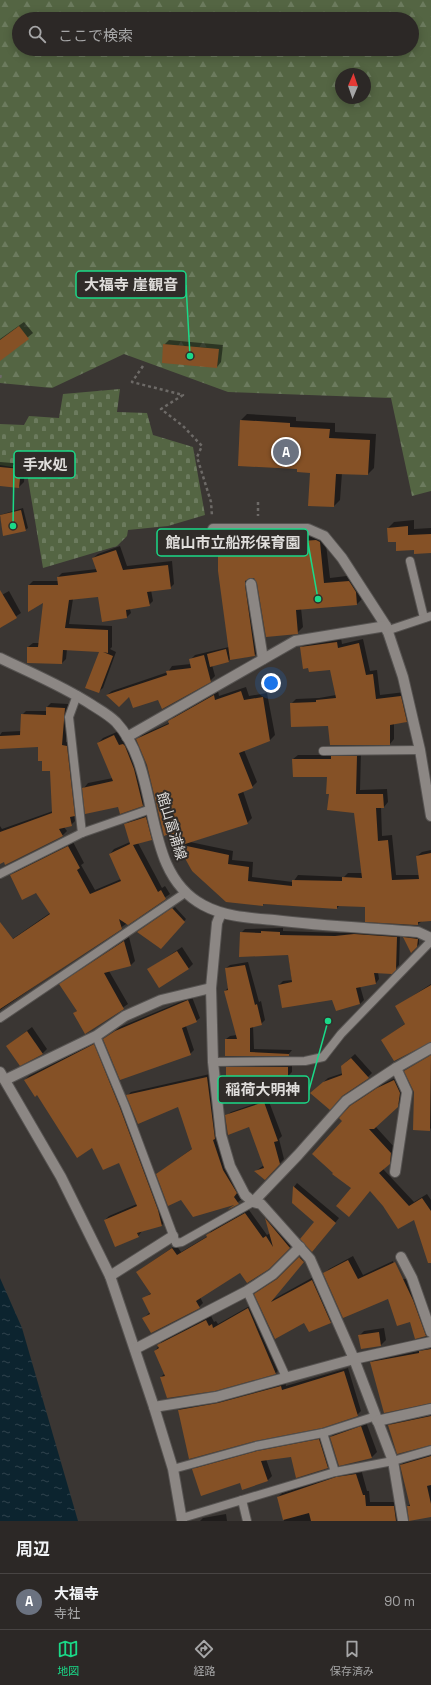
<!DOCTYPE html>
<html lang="ja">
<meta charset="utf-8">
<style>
body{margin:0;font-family:"Space Grotesk","Noto Sans JP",sans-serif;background:#383432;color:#f1f3f6}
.compass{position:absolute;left:335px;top:68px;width:36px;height:36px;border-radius:50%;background:#2c2826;box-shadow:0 2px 10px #0003;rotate:2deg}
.you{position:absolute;left:271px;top:683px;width:14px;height:14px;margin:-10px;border:3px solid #fff;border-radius:50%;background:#1a73e8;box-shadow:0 0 0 6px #1a73e833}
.badge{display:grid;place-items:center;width:26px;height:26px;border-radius:50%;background:#1ad988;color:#fff;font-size:13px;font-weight:700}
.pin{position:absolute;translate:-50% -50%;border:2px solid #fff;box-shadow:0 1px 4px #0006}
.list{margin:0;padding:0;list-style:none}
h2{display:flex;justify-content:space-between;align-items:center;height:52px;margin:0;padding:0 16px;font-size:17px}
h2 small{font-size:13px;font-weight:400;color:#a6a6a7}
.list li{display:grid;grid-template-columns:26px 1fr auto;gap:12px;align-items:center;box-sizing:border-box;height:56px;padding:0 16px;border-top:1px solid #484443}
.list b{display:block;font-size:15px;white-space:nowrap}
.list p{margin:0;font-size:13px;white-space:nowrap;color:#a6a6a7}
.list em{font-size:13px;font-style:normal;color:#a6a6a7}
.icon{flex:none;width:22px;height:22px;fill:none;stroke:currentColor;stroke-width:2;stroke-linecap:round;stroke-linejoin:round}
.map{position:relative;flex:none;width:431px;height:1521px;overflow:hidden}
.search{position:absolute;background:#2c2826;box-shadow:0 2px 10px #0003;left:12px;right:12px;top:12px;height:44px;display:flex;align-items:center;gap:10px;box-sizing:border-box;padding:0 14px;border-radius:22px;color:#a6a6a7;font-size:15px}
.sheet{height:108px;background:#2c2826}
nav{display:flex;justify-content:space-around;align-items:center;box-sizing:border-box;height:56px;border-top:1px solid #484443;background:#2c2826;font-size:11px;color:#a6a6a7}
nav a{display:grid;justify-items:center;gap:2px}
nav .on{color:#1ad988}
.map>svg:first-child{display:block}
.forest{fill:url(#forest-firs);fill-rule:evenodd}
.cemetery{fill:url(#cemetery-stones)}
.water{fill:url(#water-ripples)}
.shadow{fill:#0007}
.building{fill:#855126}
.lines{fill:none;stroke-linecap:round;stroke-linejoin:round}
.lane-casing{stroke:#565351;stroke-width:10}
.street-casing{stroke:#565351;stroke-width:12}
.secondary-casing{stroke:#565351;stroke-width:12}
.path{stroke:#6d6a67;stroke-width:2.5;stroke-dasharray:3 3;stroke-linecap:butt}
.lane{stroke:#8c8784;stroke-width:8}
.street{stroke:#8c8784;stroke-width:10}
.secondary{stroke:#8c8784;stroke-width:10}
.labels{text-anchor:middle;stroke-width:4;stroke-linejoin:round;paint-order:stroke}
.street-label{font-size:14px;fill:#dfdddb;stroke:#302c29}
.leader{fill:none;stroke:#1ad988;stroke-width:1.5}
.callout-dot{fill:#1ad988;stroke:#302c29;stroke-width:1.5}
.callout{fill:#302c29;stroke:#1ad988;stroke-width:1.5}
.callout-label{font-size:15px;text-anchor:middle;font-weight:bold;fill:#dfdddb}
</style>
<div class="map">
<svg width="431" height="1521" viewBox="0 0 431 1521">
<defs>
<pattern id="forest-firs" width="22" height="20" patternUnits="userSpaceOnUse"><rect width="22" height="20" fill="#546543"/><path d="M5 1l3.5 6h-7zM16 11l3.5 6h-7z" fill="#6c7b5e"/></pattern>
<pattern id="cemetery-stones" width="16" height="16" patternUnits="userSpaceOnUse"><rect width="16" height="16" fill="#546543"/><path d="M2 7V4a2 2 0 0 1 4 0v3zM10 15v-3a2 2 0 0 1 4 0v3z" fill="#6c7b5e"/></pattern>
<pattern id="water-ripples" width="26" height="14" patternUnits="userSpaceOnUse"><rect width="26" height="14" fill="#0c242f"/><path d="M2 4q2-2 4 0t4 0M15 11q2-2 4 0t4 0" fill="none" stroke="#2f434d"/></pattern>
</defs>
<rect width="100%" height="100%" fill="#3a3633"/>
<path class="forest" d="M0 0H431V491L412 496 391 398 228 392 124 354 52 388 0 383ZM19 19H412V49H19ZM341 74H365V98H341Z"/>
<path class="cemetery" d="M120 389 117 412 147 413 153 435 193 447 205 515 168 526 128 530 127 536 117 546 43 568 28 479 29 470 0 465V424L24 425 29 416 59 418 63 394Z"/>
<path class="water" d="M0 1278 22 1328 78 1521H0Z"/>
<g class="shadow">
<path d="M24 322 33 333 0 360V339Z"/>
<path d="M169 340 223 345 221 362 217 367 164 345Z"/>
<path d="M247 414 296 417V421L335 423V432L376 434 374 468 368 474 342 473 340 500 334 506 311 472 298 468 241 420Z"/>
<path d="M0 462 25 464 24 482 19 487 0 485Z"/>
<path d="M23 508 28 528 25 530 4 535 0 515Z"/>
<path d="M414 520V529L431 528V552L415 549 397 541 388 528 394 522Z"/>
<path d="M323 534 325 536 330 578 355 575 363 598 357 604 301 608 303 627 297 633 254 577H250L260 650 254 656 230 659 228 662 212 665 215 676 210 681 159 699 107 695 112 691 168 672 172 666 191 664 190 660 195 655 229 647 219 555 225 549 262 550 264 547 291 545V542L296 536Z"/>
<path d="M120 546 127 566 172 561 174 584 170 588 151 590 153 601 149 605 130 609 131 613 127 617 98 596 73 599 69 624 112 626V647L110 649 116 652 103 688 98 692 101 651 67 649 66 659 62 663 28 647 33 643H40L45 601 29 585 33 581H58V577L62 573 97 569 93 558 98 554Z"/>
<path d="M9 591 21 613 0 627V596Z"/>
<path d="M341 638 342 644 363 639 370 671 377 670 380 695 405 692 411 717 406 722 394 723V739L390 744H331L329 725 292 726V703L296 699 319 698 336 695 331 669 302 647 306 643Z"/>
<path d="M246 687 249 696 267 693 275 735 270 740 244 750 257 782 252 787 243 791 252 818 247 823 190 842 233 851 232 860 253 862 252 877 293 882 298 875 344 877 348 873H362L355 812 330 793 328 776 293 759 298 755H334L337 752H361L360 790 387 789 388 802 384 807H381L382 836 392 835 396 875H420L417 856 422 852 431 850V915L418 924 366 906 340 905 337 908 264 904 262 905 192 871 137 740 142 735 169 723 174 717 218 691 219 696Z"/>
<path d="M51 703 68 704 66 742H70L78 811 74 815 75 821 71 825 64 827 67 831 63 835 6 864 4 860 0 862V826L2 829 53 811 51 770 43 760 39 746 0 748V735L2 732 21 731 22 715 26 711H47V707Z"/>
<path d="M119 731 128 739 148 800 143 805 121 813 119 806 84 788 88 783 113 778 98 743 103 738Z"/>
<path d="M150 813 155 834 151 839 138 843 162 888 165 886 170 894 0 1010V974L11 940 50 913 36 892 11 875 16 871 73 842 84 863 81 865 95 890 121 879 110 854 114 849 130 842 125 825 129 820Z"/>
<path d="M175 907 186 919 163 946 141 930Z"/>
<path d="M283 928V931L340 933 358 931 400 934 399 965 391 973 378 972 379 979 376 983 360 986 364 1000 360 1004 279 985 283 981 292 980 288 954 241 933 245 929Z"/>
<path d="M406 935 419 937V944L412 952 404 937Z"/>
<path d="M129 937 135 961 131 965 109 971 128 1004 86 1033 74 1013 78 1010 65 981Z"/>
<path d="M182 947 193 964 188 969H149Z"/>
<path d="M248 962 259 1002 261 1001 265 1020 261 1024 253 1026 254 1049 292 1050 288 1055H226V1039L230 1036 237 1035 225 991 228 988 226 968 230 965Z"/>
<path d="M431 984V1041L382 1040 406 1023 397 1006Z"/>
<path d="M192 997 200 1018 196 1021 186 1026 194 1050 190 1054 104 1039 120 1027Z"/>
<path d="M32 1027 47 1049 42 1054 7 1046Z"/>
<path d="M98 1041 166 1221 162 1225 142 1231 139 1235 136 1228 139 1236 116 1246 105 1220 109 1216 137 1204 120 1162 93 1147 37 1094 25 1080 29 1076Z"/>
<path d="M355 1054 372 1073 368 1077 343 1094 316 1089 328 1078 343 1073 346 1062Z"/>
<path d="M431 1055V1128L429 1130 406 1071Z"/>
<path d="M231 1063H292V1072L287 1077 227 1068Z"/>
<path d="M210 1074 240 1189 237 1193 242 1199 233 1206 235 1204 161 1171 193 1148 179 1105 128 1095 131 1092Z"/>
<path d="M399 1076 404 1088 402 1101 375 1126 395 1148 394 1158 383 1169 414 1202 427 1194 431 1200V1249L415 1218 384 1205 370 1190 352 1188 343 1121 356 1102 383 1084Z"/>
<path d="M268 1099 282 1136 279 1139 284 1159 265 1179 256 1171 264 1165 249 1126 226 1116 231 1112Z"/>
<path d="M297 1183 339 1218 316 1247V1222L293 1203 294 1187Z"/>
<path d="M249 1210 267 1235 270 1233 266 1219 269 1215 293 1244 268 1268 241 1272 200 1297 203 1303 199 1307 144 1318 150 1312 143 1299 151 1293 141 1269 176 1245 181 1252 208 1236 211 1231Z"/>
<path d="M305 1253 308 1256 272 1300 317 1275 335 1317 330 1322H305L256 1294 284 1274Z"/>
<path d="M353 1256 363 1275 393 1261 398 1280 409 1278 430 1331 426 1335 416 1338 411 1321 389 1297 325 1273 329 1269Z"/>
<path d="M253 1304 280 1368 276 1373 214 1390 161 1377 165 1373 155 1351 163 1340 211 1316 214 1322 216 1321 218 1324Z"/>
<path d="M384 1328 386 1340 381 1345 360 1335 364 1331Z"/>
<path d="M431 1345V1402L371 1362 376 1358 422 1350Z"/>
<path d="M348 1368 361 1411 357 1415 255 1440 190 1458 179 1410 183 1406 285 1382 286 1386Z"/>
<path d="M431 1413V1444L389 1426 394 1421Z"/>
<path d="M366 1422 377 1452 372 1457 339 1464 331 1437 336 1432Z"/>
<path d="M324 1435 332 1463 328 1467 292 1456 266 1459 272 1476 267 1481H241L194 1470 198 1465 263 1447Z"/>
<path d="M431 1453V1516L410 1520 408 1506 411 1503 401 1465 406 1460Z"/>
<path d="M361 1469 367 1491H369L370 1502H398L405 1521H284L278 1497 282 1493 342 1473Z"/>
<path d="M226 1514 227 1521H200L203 1518Z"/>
</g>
<g class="building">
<path d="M19 326 29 339 0 361V340Z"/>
<path d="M163 344 219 349 217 368 162 363Z"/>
<path d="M240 420 290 423V427L330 429 329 438 370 440 368 475 336 474 334 507 308 506 310 473 297 472V469L238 466Z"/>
<path d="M0 467 21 469 19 488 0 486Z"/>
<path d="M21 510 26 531 3 536 0 515Z"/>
<path d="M408 526V535L431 534V553L414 554V550L396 551V542H388L387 528Z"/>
<path d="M316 540 320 542 324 583 349 581 356 592 357 605 296 610 298 634 266 637 257 583 254 578H250L245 581V585L255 656 230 660 218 571V555H258L257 553 290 549V542Z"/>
<path d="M116 550 123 570 168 565 171 589 147 592 150 606 126 610 127 618 102 622 98 597 69 600 65 628 108 630V653L103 652 113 656 99 693 85 688 99 652 63 650 62 664 27 663V647H38L43 603 28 612V585H58L57 577 97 572 92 558Z"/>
<path d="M0 590 17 618 0 628Z"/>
<path d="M337 642 338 648 359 643 366 675 373 674 376 699 401 696 407 722 390 725V745H330L328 726 291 727 290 703 316 702V700L336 698 330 670 309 672 308 668 303 669 300 647Z"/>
<path d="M226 649 229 662 210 667 207 654Z"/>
<path d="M204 655 211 682 162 709 158 700 133 708 129 697 119 707 106 695 167 675 166 671 191 668 189 659Z"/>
<path d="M241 691 244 700 263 697 270 741 239 753 253 788 238 794 248 824 182 845 229 855 228 864 249 867 248 881 292 886V880L342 881V877L362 878 354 813 327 810 329 794H326L327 777H293L292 759H331V756H357L356 794H383L384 808H376L378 841 388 840 392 880 419 879 416 856 431 853V921L418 922V925L365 922V907L337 906V909L263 904V906L226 902 192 871 171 833 164 836 147 765 136 739 169 724 168 721 214 695 215 700Z"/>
<path d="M46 707 65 708 62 745 67 746 75 816 70 817 72 826 59 829 63 836 5 865 4 862 0 864V832L52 813 50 771H42V761H38V747L0 749V736L20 735 21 714 46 715Z"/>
<path d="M114 735 119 745 123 744 125 746 134 769 143 806 120 814 118 807 85 814 82 788 113 781 97 743Z"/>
<path d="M146 817 152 840 133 845 158 892 161 890 166 899 128 925 119 919 122 929 0 1009V922L13 939 50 914 36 893 22 900 10 875 68 846 80 868 77 870 90 894 121 881 109 854 130 844 124 824Z"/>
<path d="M172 908 185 922 161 949 137 932Z"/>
<path d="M261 931 280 932V935L335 936 354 934 397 937 396 970 392 974 374 973 376 984 356 988 360 1004 336 1011 332 1000 282 1008 278 985 292 982 288 955 239 957 240 932 261 933Z"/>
<path d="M403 937 418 939 417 947 411 953Z"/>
<path d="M124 941 131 966 104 973 124 1009 85 1034 73 1013 77 1011 59 984Z"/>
<path d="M177 951 189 969 159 988 147 969Z"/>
<path d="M245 965 255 1005 257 1004 262 1025 250 1028V1052L289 1054V1056H225V1039H237L224 991 228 990 225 968Z"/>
<path d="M431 985V1042L394 1061 381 1040 405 1024 395 1006Z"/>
<path d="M188 1000 197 1022 182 1028 191 1055 120 1080 103 1039 115 1031Z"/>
<path d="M27 1031 43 1054 20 1066 6 1046Z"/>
<path d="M94 1044 120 1108 158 1210 162 1226 137 1233 139 1237 115 1247 104 1220 137 1206 119 1163 103 1170 92 1148 77 1158 37 1095 35 1097 24 1080Z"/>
<path d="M431 1055 430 1131 413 1130 414 1092 404 1071Z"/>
<path d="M351 1058 369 1078 342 1096 330 1110 310 1093 323 1082 342 1075 341 1066Z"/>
<path d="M226 1067H288V1078L226 1080Z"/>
<path d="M207 1077 215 1139 213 1140 223 1170 237 1193 234 1197 239 1204 227 1210 234 1205 193 1217 181 1200 168 1206 156 1174 192 1149 178 1107 138 1124 126 1095Z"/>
<path d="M394 1080 400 1093 398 1107 374 1129H369L391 1153 390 1164 379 1173 409 1206 422 1198 431 1211V1263H428L414 1220 398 1229 383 1206 370 1191 349 1217 336 1206 351 1188 332 1174 333 1173 312 1154 342 1121 339 1118 350 1106 377 1088Z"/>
<path d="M264 1102 278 1141 274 1142 280 1164 265 1180 254 1171 264 1168 249 1127 228 1135 225 1115Z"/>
<path d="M293 1186 336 1223 312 1252 300 1239 314 1222 292 1203Z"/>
<path d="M245 1213 263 1238 266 1236 273 1247 265 1218 290 1248 269 1269 247 1283 240 1273 196 1301 200 1308 151 1333 142 1318 150 1314 142 1298 151 1294 136 1272 172 1248 177 1255 207 1237 206 1235Z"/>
<path d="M299 1257 304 1262 271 1302 312 1280 331 1323 309 1332 304 1323 275 1339 254 1294 277 1279Z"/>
<path d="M348 1260 358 1279 395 1262 413 1300 426 1336 415 1339 410 1322 397 1326 388 1299 343 1318 323 1273Z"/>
<path d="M248 1308 276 1374 215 1391 167 1398 160 1377 165 1376 154 1351 159 1348 157 1345 206 1320 209 1326 212 1324 213 1328Z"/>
<path d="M379 1332 381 1346 361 1349 358 1335Z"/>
<path d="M431 1349V1403L384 1413 370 1362 419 1353V1351Z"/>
<path d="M344 1371 358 1416 322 1428 255 1441 189 1459 178 1410 218 1403 281 1386 282 1390Z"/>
<path d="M431 1416V1445L397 1454 388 1425Z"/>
<path d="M361 1426 372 1458 339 1466 330 1437Z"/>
<path d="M319 1439 328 1468 296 1478 291 1457 261 1461 268 1481 242 1490 240 1483 201 1496 192 1469 257 1451Z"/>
<path d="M431 1456V1485L427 1486 431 1504V1517L409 1521 407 1506H410L400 1465Z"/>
<path d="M356 1474 363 1495H365L366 1506H394L396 1521H311L309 1513 283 1520 277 1497 336 1477Z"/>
</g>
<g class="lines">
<g class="lane-casing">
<g id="lane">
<path d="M410 561 424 618"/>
<path d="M386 631 431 616"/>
<path d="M77 695 69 717 82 833"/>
<path d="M323 751 420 750"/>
<path d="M0 874 82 833 151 809"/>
<path d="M0 1018 185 893"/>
<path d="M96 1036 125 1106 176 1243 182 1242 253 1202"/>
<path d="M213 1062 305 1061 323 1057 341 1034 431 941"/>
<path d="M247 1291 286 1377"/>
<path d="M323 1433 335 1472"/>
<path d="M173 1469 256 1446 323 1433 376 1416"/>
<path d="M242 1500 247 1521"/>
<path d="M182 1518 335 1472 393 1461 431 1450"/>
</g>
</g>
<g class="street-casing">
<g id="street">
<path d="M213 529H308L324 536 342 558 386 626 403 677 420 750 431 816"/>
<path d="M251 584 263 659"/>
<path d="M127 737 295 641 386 626"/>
<path d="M221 913 217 923 211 988 213 1062 221 1135 230 1166 245 1195 253 1202 261 1204 310 1259 354 1359 393 1461 403 1521"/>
<path d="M0 1072 61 1177 110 1276 154 1407 173 1469 182 1521"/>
<path d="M5 1080 96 1036 125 1016 161 1000 211 988"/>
<path d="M395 1172 407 1092 396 1068"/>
<path d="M253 1202 298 1155 346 1101 396 1068 431 1048"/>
<path d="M401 1257 412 1278 431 1332"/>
<path d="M110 1276 173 1236"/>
<path d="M135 1349 247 1291 273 1274 300 1247"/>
<path d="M154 1407 216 1397 354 1359 431 1342"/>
<path d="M377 1421 431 1409"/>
</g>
</g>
<g class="secondary-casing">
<path id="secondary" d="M0 658C31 673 63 686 92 705 100 710 109 715 116 722 163 772 139 871 203 905 225 917 250 918 274 920 322 926 370 928 418 932L431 938"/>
</g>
<g class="path">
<path d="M143 366 132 382 183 395 161 409 183 426 202 446 197 457 211 502 212 516"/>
<path d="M0 378 1 375"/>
<path d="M258 502V516"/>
</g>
<use href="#lane" class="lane"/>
<use href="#street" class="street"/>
<use href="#secondary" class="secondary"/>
</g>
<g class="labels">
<g class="street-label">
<text transform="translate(172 826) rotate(73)" y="5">館山富浦線</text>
</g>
</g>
<path class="leader" d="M190 356L186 285M13 526L14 465M318 599L308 543M328 1021L309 1090"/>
<g class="callout-dot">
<circle cx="190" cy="356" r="4"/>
<circle cx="13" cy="526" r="4"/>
<circle cx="318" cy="599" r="4"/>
<circle cx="328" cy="1021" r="4"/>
</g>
<g class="callout">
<rect x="76" y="271" width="110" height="27" rx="4"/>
<rect x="14" y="451" width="61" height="27" rx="4"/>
<rect x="157" y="529" width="151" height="27" rx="4"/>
<rect x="218" y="1076" width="91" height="27" rx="4"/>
</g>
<g class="callout-label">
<text x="131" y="290">大福寺 崖観音</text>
<text x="45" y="470">手水処</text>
<text x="233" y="548">館山市立船形保育園</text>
<text x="263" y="1095">稲荷大明神</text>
</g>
</svg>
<svg class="compass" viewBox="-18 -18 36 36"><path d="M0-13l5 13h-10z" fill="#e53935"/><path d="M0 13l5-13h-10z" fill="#a6a6a7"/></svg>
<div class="you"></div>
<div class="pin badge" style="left:286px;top:452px;background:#6b7280">A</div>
<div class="search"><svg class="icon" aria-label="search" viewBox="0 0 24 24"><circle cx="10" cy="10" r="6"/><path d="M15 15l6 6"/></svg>ここで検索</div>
</div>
<section class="sheet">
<h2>周辺<small></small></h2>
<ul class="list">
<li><span class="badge" style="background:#6b7280">A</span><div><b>大福寺</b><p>寺社</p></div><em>90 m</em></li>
</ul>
</section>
<nav>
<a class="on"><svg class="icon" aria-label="map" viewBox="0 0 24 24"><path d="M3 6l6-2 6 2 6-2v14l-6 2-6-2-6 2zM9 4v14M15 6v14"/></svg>地図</a>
<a><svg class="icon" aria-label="directions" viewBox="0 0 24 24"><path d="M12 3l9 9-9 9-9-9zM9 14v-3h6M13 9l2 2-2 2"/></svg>経路</a>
<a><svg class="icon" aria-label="saved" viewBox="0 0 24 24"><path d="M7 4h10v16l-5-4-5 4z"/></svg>保存済み</a>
</nav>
